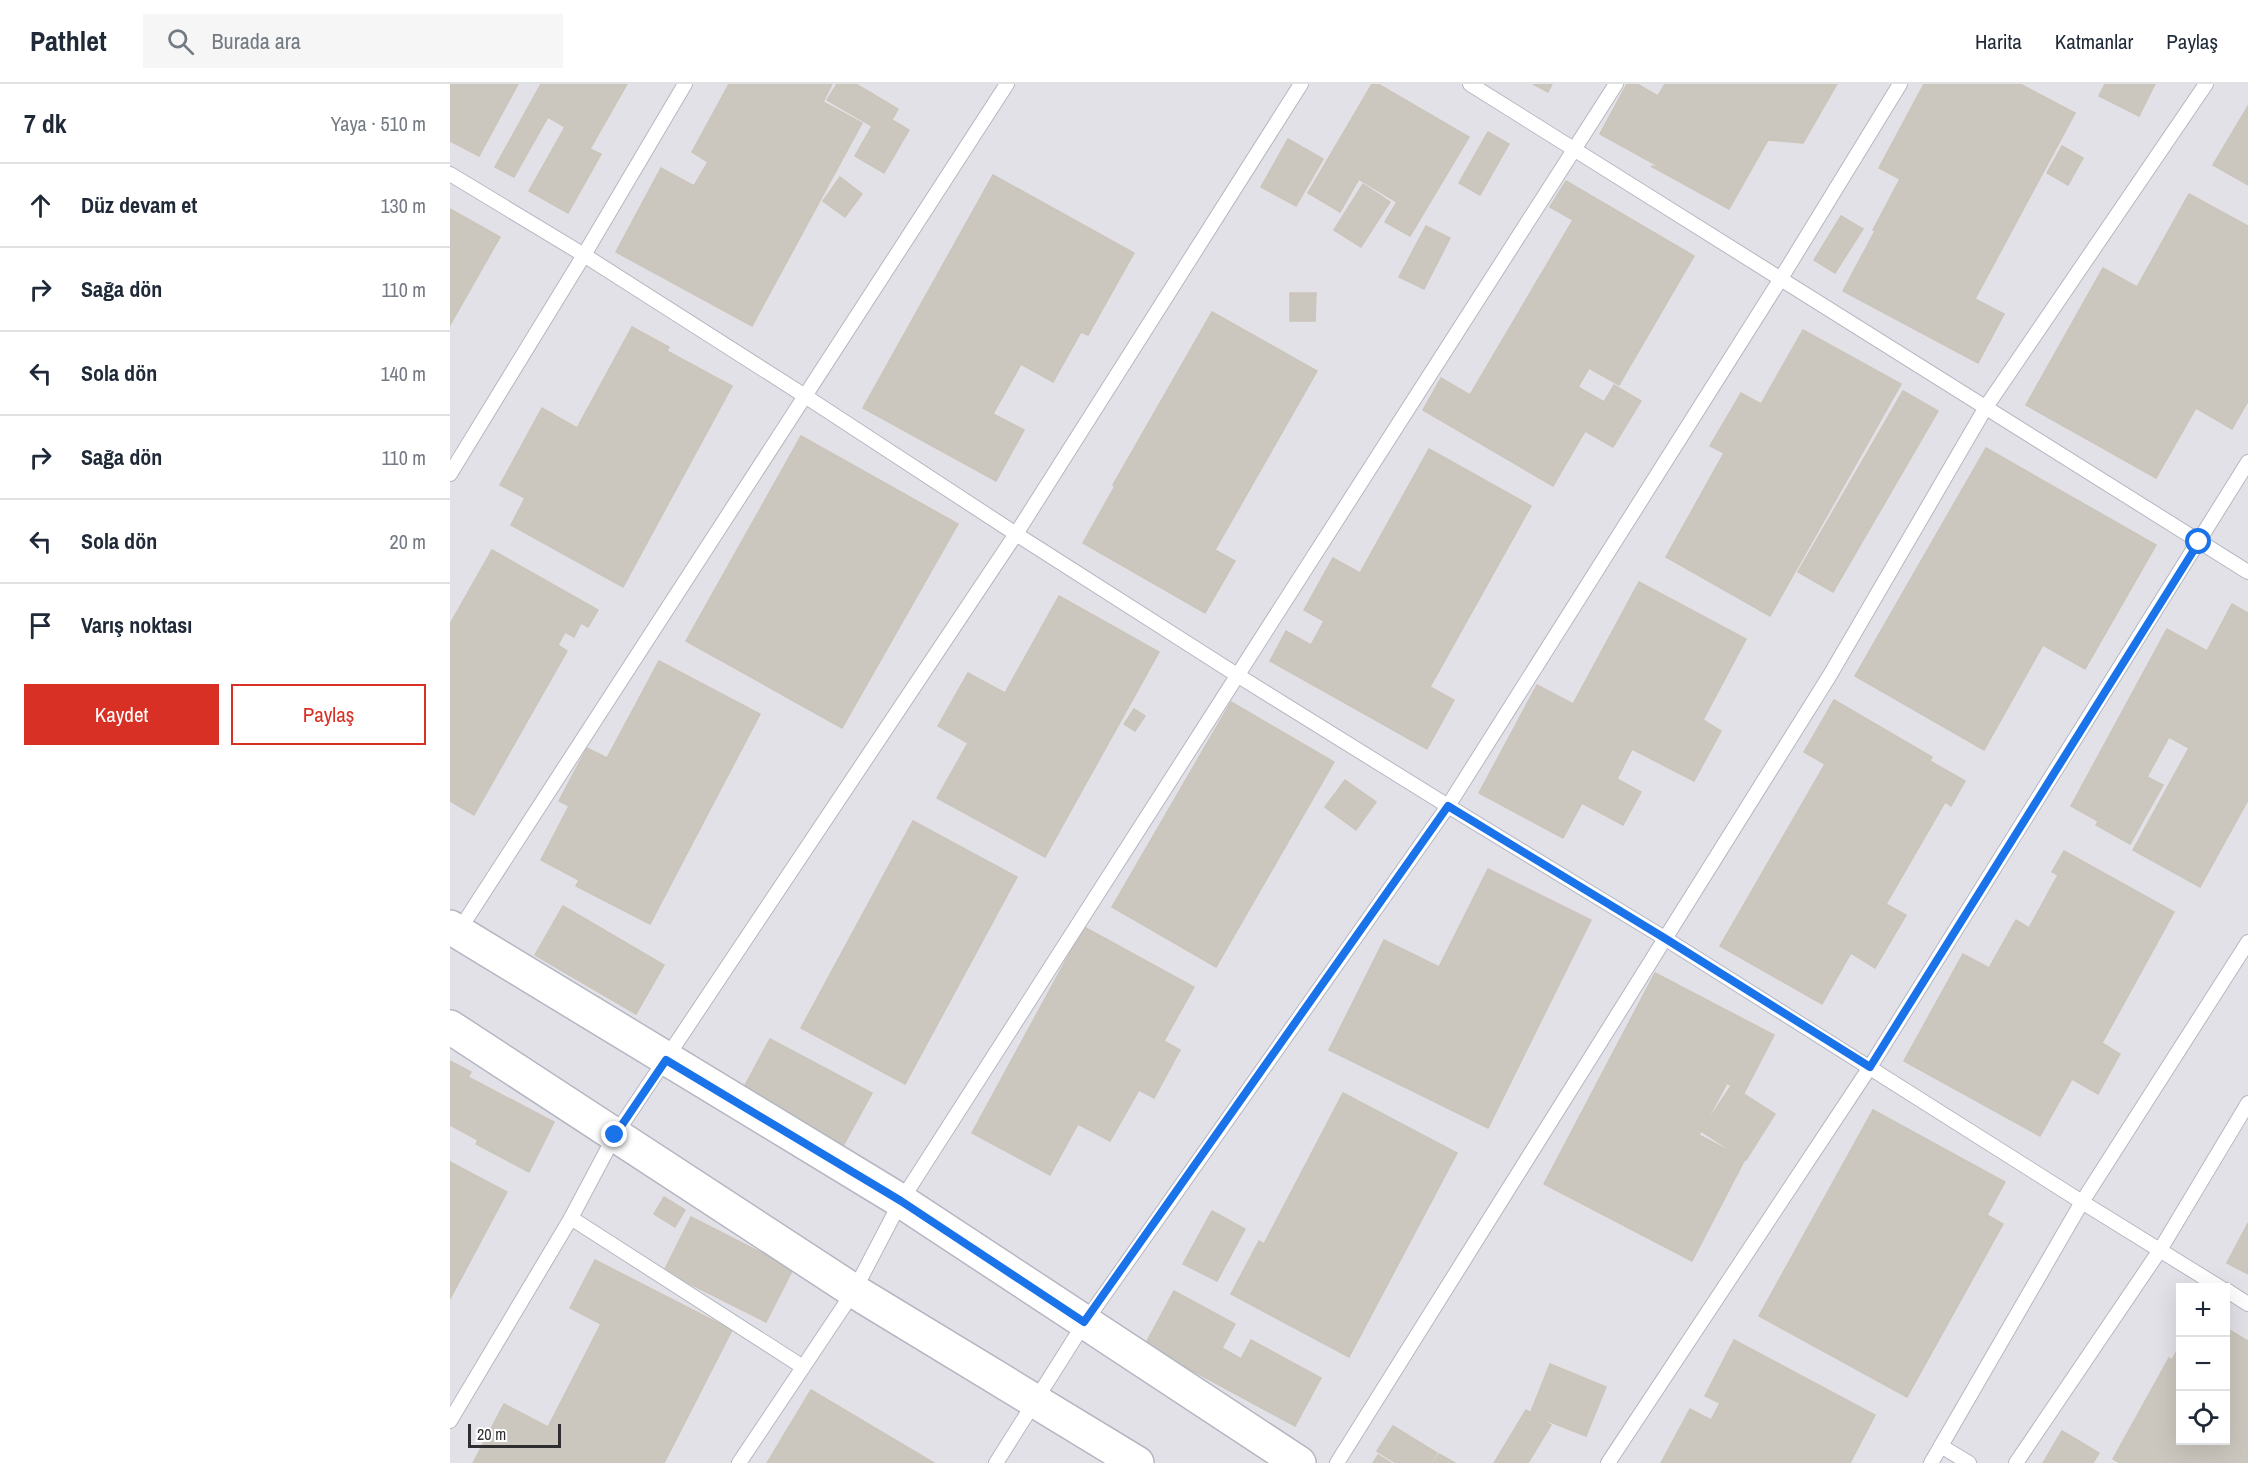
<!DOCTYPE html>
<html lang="tr">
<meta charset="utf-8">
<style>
body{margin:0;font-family:"Archivo Narrow",sans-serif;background:#f6f6f7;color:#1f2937}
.controls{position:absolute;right:18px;bottom:18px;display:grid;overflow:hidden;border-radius:0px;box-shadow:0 6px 24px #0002}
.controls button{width:54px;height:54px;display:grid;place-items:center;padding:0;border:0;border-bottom:2px solid #e0e1e3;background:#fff;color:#1f2937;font:30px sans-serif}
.scale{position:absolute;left:18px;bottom:15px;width:93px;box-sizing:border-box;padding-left:6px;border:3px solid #2e2e2e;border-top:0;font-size:16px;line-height:21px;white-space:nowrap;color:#2e2e2e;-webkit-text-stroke:4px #fff;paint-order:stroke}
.stop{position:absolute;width:18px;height:18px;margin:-14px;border:4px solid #1a73e8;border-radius:50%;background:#fff}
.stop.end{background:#1a73e8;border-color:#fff;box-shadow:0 2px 6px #0008}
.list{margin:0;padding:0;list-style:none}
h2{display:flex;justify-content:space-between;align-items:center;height:78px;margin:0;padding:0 24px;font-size:26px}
h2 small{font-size:20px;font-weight:400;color:#747a83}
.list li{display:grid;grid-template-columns:39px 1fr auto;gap:18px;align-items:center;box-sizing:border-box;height:84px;padding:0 24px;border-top:2px solid #e0e1e3}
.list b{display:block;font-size:22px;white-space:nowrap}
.list em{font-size:20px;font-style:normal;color:#747a83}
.actions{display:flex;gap:12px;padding:18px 24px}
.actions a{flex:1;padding:14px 0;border:2px solid #d93025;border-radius:0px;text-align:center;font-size:21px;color:#d93025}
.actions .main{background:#d93025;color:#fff}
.icon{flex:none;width:33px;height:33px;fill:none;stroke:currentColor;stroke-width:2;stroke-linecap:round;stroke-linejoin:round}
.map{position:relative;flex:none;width:1798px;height:1379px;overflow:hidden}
header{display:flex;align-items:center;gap:36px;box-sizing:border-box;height:84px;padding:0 30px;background:#fff;border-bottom:2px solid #e0e1e3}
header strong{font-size:28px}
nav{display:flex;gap:33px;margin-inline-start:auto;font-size:21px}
.search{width:420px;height:54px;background:#f6f6f7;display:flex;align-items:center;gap:15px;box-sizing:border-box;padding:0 21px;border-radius:0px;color:#747a83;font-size:22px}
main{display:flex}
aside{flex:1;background:#fff}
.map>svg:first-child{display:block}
.industrial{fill:#e3e1e8;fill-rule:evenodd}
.building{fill:#cbc7bf;stroke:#cbc5ba;stroke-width:1.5}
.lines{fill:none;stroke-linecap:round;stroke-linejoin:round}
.lane-casing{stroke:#b4b7c1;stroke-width:16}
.secondary-casing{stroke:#b4b7c1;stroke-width:36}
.lane{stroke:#fff;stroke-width:14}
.secondary{stroke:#fff;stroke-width:33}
.route{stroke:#1a73e8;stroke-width:8}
</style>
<header>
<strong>Pathlet</strong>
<div class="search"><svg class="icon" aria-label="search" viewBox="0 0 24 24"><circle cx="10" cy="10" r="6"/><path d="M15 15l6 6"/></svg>Burada ara</div>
<nav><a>Harita</a><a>Katmanlar</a><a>Paylaş</a></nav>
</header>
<main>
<aside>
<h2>7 dk<small>Yaya · 510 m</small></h2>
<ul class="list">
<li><svg class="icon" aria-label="ahead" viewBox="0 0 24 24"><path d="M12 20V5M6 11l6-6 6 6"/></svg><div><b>Düz devam et</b></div><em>130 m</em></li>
<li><svg class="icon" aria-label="right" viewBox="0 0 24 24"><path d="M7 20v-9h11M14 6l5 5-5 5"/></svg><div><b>Sağa dön</b></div><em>110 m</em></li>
<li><svg class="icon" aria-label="left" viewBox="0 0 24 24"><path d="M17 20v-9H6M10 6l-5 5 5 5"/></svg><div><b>Sola dön</b></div><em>140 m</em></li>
<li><svg class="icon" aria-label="right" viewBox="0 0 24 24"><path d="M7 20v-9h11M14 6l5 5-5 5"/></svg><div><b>Sağa dön</b></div><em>110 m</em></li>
<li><svg class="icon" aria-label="left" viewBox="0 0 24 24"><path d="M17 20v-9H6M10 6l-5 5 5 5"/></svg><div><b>Sola dön</b></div><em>20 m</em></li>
<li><svg class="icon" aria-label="arrive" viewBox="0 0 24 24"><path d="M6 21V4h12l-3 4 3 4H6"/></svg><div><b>Varış noktası</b></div></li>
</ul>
<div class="actions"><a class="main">Kaydet</a><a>Paylaş</a></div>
</aside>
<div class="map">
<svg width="1798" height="1379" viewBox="0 0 1798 1379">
<rect width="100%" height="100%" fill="#efe9e1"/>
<path class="industrial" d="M0 0H1798V1379H0ZM1730 1204H1776V1356H1730Z"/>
<g class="building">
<path d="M0 0H68L29 72 0 57Z"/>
<path d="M91 0H177L140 65 151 70 118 129 79 107 115 43 98 33 64 93 45 83Z"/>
<path d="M279 0H382L373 18 412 39 302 242 166 168 211 84 244 102 258 78 242 68Z"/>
<path d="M387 0H406L448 25 442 36 459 46 434 89 405 72 422 42 377 16Z"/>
<path d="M922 0H928L1019 53 960 152 935 138 947 118 909 95 890 128 858 109Z"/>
<path d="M1083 0H1102L1098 8Z"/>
<path d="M1177 0H1187L1208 12 1215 0H1387L1353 59 1318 56 1279 125 1201 82 1210 83 1150 50Z"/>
<path d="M1474 0H1570L1625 29 1525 215 1554 230 1528 279 1393 207 1425 147 1423 146 1450 95 1429 84Z"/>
<path d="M1655 0H1705L1689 32 1649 12Z"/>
<path d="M1798 22V101L1763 81Z"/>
<path d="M1038 48 1059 60 1030 111 1009 99Z"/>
<path d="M838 55 873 75 846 122 811 103Z"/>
<path d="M1612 62 1633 74 1618 101 1597 89Z"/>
<path d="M543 91 684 169 638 251 631 248 603 298 571 280 543 330 574 346 546 397 413 324Z"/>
<path d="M390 93 412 110 395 133 373 117Z"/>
<path d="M1116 97 1244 172 1169 301 1139 284 1128 303 1154 318 1164 301 1191 317 1163 363 1135 347 1103 402 973 326 991 294 1020 311 1123 136 1100 123Z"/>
<path d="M913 100 940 118 911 163 884 146Z"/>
<path d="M1739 110 1798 142V317L1782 345 1746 324 1706 394 1576 321 1653 184 1687 203Z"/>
<path d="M0 125 50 153 0 241Z"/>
<path d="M1391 132 1413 145 1385 189 1364 176Z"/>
<path d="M976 142 1000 154 974 205 949 193Z"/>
<path d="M840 209H866L865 237H840Z"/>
<path d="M762 228 867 287 765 466 785 477 755 529 633 459 665 402 663 401Z"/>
<path d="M182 243 219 263 217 267 282 302 173 503 61 441 75 414 50 401 92 324 127 344Z"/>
<path d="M1353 246 1451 300 1320 532 1216 473 1274 369 1260 362 1291 309 1311 320Z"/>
<path d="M1453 307 1488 327 1383 508 1348 488Z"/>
<path d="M351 352 508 440 392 644 236 557Z"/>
<path d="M1536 364 1706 461 1635 585 1593 561 1534 666 1405 592Z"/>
<path d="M979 365 1081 422 980 603 1004 616 977 665 820 577 836 547 861 561 874 537 854 526 883 474 910 489Z"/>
<path d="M42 466 148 526 138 543 131 539 124 553 115 548 108 561 117 567 24 731 0 717V540Z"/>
<path d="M1189 498 1296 555 1253 636 1271 647 1244 697 1182 665 1167 695 1191 708 1173 741 1132 719 1113 754 1029 709 1087 601 1123 620Z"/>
<path d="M609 512 709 568 595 773 487 714 518 659 488 642 518 589 555 609Z"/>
<path d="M1782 520 1798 529V716L1750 803 1683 766 1739 664 1719 653 1697 693 1713 701 1680 760 1646 741 1648 737 1621 722 1717 545 1757 567Z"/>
<path d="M209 577 310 630 200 840 126 802 129 796 91 776 119 722 109 717 137 664 157 674Z"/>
<path d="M1384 616 1482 673 1480 677 1515 697 1501 722 1495 718 1436 820 1456 831 1425 884 1401 869 1372 920 1270 862 1375 680 1354 668Z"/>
<path d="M781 618 884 678 766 883 662 823Z"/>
<path d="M684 625 695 632 685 647 674 640Z"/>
<path d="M895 696 926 718 906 746 875 723Z"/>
<path d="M463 737 567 793 455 1000 351 944Z"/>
<path d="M1614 767 1724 828 1652 959 1670 970 1648 1010 1622 995 1590 1052 1454 977 1513 870 1539 884 1566 836 1579 844 1608 791 1602 788Z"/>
<path d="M1038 785 1141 836 1038 1044 879 966 934 856 989 883Z"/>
<path d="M113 822 214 881 186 930 85 871Z"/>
<path d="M634 843 744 903 714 957 730 966 704 1014 689 1006 660 1057 628 1040 600 1091 522 1049Z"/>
<path d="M1205 889 1324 951 1294 1009 1277 999 1249 1051 1295 1075 1242 1177 1094 1100Z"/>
<path d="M320 955 422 1009 393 1062 361 1046 362 1043 293 1005Z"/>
<path d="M0 977 21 988 18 993 104 1038 79 1088 26 1060 28 1056 0 1041Z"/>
<path d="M1281 1002 1325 1030 1296 1076 1251 1047Z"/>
<path d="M893 1009 1007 1069 899 1273 781 1210 809 1157 814 1160Z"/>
<path d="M1423 1026 1555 1098 1537 1131 1553 1140 1457 1313 1309 1232Z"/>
<path d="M0 1078 57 1108 0 1215Z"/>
<path d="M214 1113 235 1126 225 1143 204 1130Z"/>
<path d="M762 1127 795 1145 767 1197 733 1180Z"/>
<path d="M241 1133 343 1185 316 1238 214 1187Z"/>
<path d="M1798 1139V1190L1777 1179Z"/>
<path d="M145 1176 282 1246 214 1379H23L54 1320 98 1343 151 1240 120 1224Z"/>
<path d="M724 1207 785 1240 772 1264 791 1275 801 1256 871 1294 845 1342 695 1261Z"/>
<path d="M1776 1244 1798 1257V1379H1670L1663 1375 1719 1274 1722 1276 1730 1261V1356H1776Z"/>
<path d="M1284 1256 1425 1331 1400 1379H1211L1240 1325 1261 1336 1270 1319 1255 1312Z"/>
<path d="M1100 1280 1156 1303 1136 1352 1080 1330Z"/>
<path d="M361 1306 484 1379H317Z"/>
<path d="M1076 1326 1101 1341 1078 1379H1044Z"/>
<path d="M943 1342 987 1369 981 1379H946L927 1367Z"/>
<path d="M1612 1347 1649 1369 1643 1379H1593Z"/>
<path d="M989 1370 1005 1379H983Z"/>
<path d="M928 1371 941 1379H923Z"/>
</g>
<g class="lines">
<g class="lane-casing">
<g id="lane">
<path d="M1020 0 1798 488"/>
<path d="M0 90 134 171 355 312 566 450 787 591 998 722 1216 855 1632 1118 1771 1204"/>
<path d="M0 390 134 171 235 0"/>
<path d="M8 848 557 0"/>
<path d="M121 1134 353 1283"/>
<path d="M1776 1206 1798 1220"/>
<path d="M0 1337 121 1134 165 1051 566 450 851 0"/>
<path d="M1491 1362 1519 1379"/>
<path d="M289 1379 404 1207 451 1117 1166 0"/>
<path d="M546 1379 635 1238 998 722 1330 196 1450 0"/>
<path d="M887 1379 1380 591 1536 323 1756 0"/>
<path d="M1158 1379 1420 983 1798 378"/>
<path d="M1481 1379 1632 1118 1798 858"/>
<path d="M1566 1379 1710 1166 1798 1019"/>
</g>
</g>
<g class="secondary-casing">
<g id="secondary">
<path d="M0 843 451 1117 849 1379"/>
<path d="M0 943 404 1207 687 1379"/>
</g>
</g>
<use href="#lane" class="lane"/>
<use href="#secondary" class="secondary"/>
</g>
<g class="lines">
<path class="route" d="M165 1051 216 976 451 1117 634 1238 998 722 1216 855 1420 983 1749 458"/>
</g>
</svg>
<div class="controls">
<button>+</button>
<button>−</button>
<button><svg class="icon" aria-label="locate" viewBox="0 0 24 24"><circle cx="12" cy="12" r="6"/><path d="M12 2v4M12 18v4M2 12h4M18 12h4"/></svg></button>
</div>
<div class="scale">20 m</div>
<div class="stop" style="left:1749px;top:458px"></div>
<div class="stop end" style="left:165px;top:1051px"></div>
</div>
</main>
